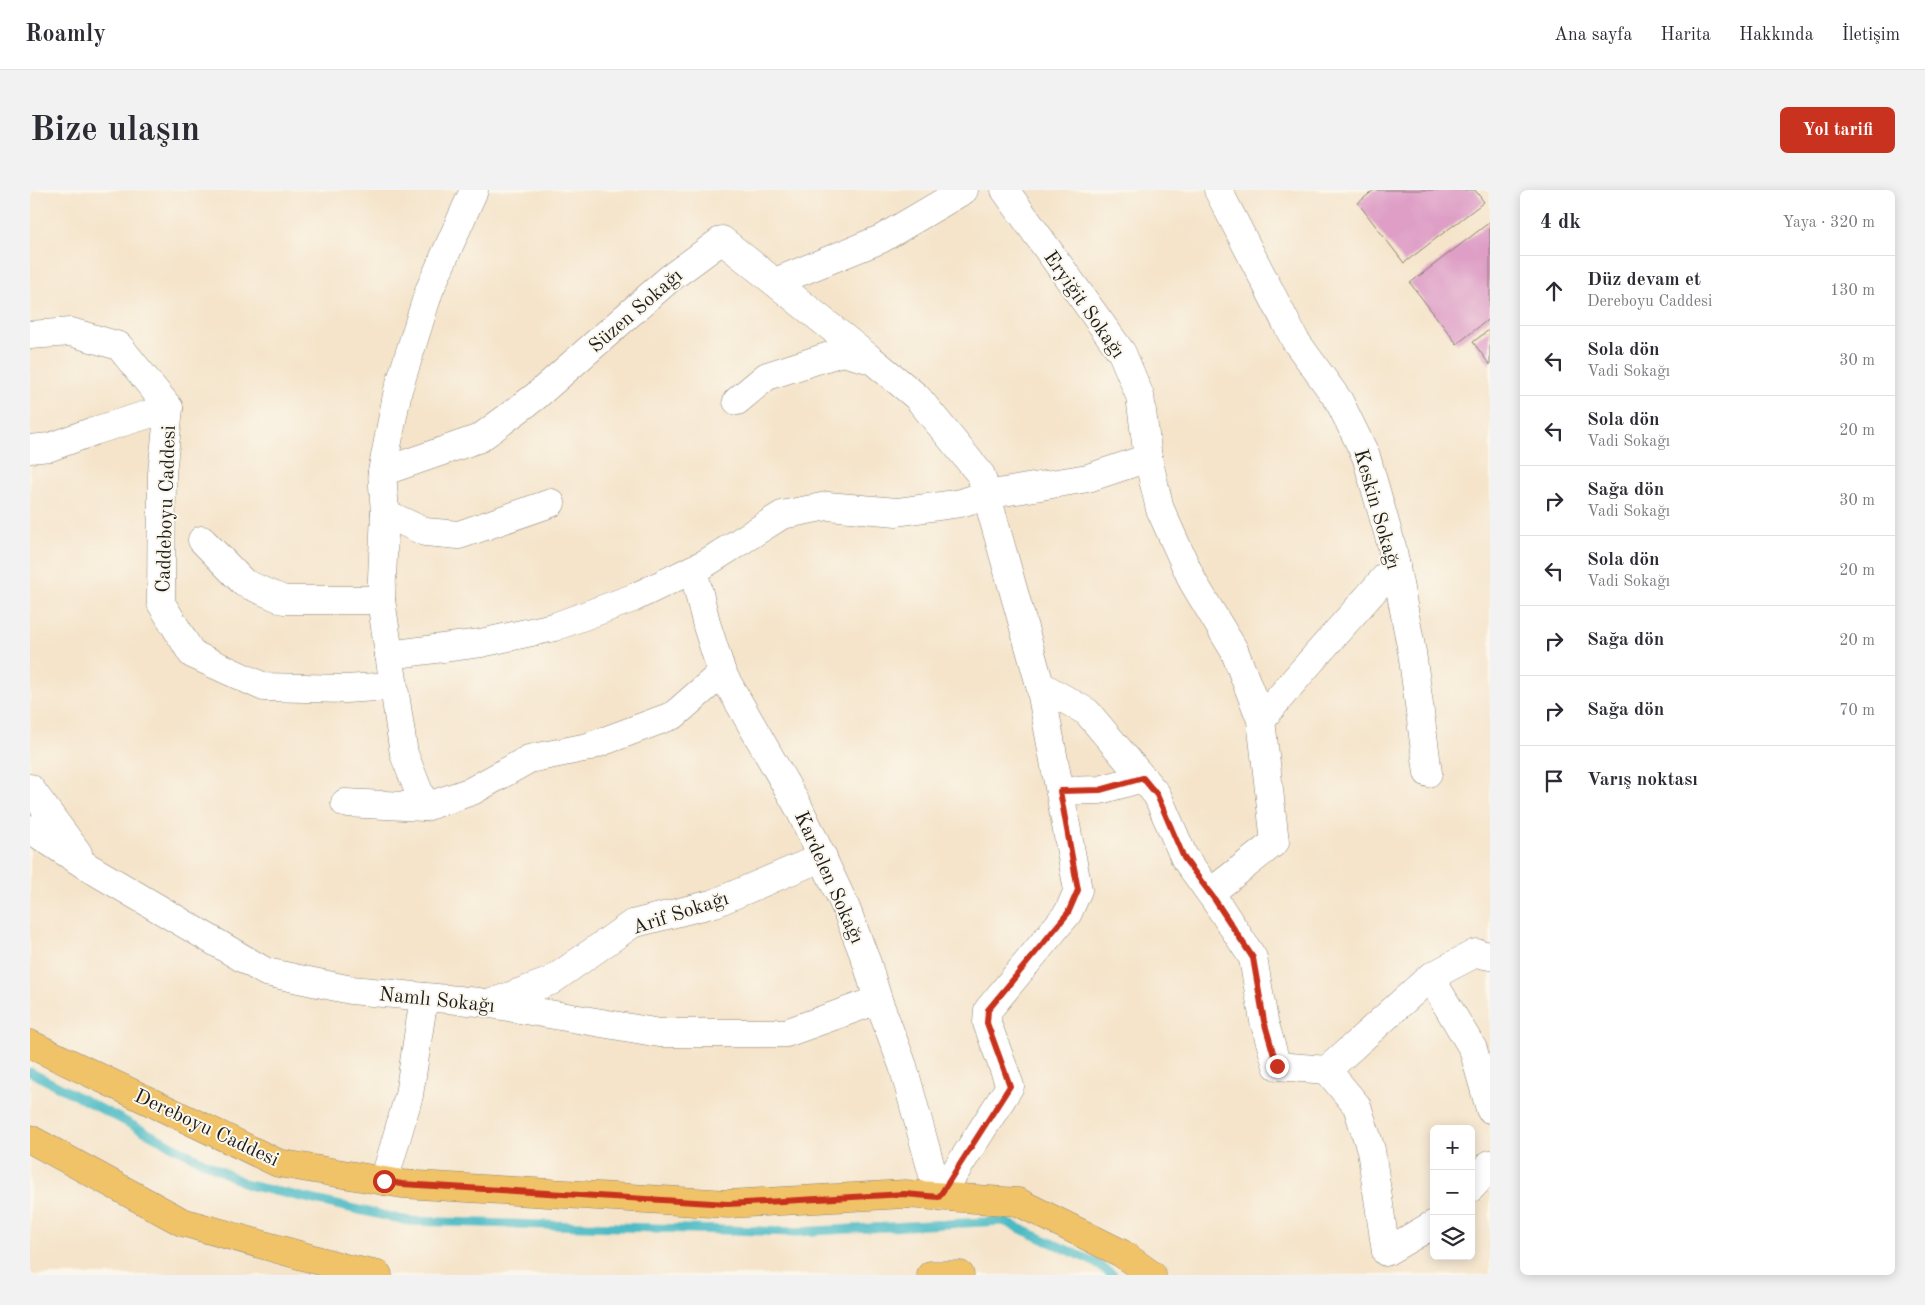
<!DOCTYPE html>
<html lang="tr">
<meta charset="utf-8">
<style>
body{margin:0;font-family:"Old Standard TT",serif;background:#f2f2f3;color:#2b2b33}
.controls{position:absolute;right:15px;bottom:15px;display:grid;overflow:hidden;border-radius:8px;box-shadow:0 2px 12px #0003}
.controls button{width:45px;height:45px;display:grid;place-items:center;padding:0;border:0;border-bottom:1px solid #e1e1e2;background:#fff;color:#2b2b33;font:25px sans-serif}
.stop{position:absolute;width:15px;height:15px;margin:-11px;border:4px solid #c8321e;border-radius:50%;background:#fff}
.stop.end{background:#c8321e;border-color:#fff;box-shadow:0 1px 5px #0008}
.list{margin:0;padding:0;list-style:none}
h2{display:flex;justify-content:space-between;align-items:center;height:65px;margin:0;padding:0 20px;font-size:21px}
h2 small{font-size:16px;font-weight:400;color:#7c7c81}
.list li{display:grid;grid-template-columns:32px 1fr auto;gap:15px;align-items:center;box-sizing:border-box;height:70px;padding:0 20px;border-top:1px solid #e1e1e2}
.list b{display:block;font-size:19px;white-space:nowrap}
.list p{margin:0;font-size:16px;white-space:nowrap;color:#7c7c81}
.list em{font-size:16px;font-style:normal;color:#7c7c81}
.icon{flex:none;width:28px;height:28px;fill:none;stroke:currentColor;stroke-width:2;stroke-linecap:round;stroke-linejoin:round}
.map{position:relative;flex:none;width:1460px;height:1085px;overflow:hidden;border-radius:8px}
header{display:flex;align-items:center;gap:30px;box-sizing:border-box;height:70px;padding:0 25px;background:#fff;border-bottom:1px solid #e1e1e2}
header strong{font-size:24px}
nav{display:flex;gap:28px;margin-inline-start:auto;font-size:18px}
.intro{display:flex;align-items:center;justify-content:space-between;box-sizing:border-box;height:120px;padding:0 30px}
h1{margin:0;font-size:35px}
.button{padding:12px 22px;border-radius:8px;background:#c8321e;color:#fff;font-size:18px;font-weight:700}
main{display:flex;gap:30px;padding:0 30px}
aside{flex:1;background:#fff;border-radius:8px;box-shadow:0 2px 12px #0003}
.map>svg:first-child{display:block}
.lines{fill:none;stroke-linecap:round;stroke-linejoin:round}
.stream{stroke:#4cbac4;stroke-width:9}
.building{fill:#de9ec6}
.minor-casing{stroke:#888073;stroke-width:29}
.major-casing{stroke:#888073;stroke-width:29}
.minor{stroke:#fff;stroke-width:28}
.major{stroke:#f1c369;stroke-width:28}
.route{stroke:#c8321e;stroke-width:6}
.labels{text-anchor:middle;stroke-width:4;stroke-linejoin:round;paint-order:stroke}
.street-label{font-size:20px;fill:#1c1c1c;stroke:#fbf7ec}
</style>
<header>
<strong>Roamly</strong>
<nav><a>Ana sayfa</a><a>Harita</a><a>Hakkında</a><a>İletişim</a></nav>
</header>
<div class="intro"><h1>Bize ulaşın</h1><a class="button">Yol tarifi</a></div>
<main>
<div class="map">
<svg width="1460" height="1085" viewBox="0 0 1460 1085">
<rect width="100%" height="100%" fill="#fbf7ec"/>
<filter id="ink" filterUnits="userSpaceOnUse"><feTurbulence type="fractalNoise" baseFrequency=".02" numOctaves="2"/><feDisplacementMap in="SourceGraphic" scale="10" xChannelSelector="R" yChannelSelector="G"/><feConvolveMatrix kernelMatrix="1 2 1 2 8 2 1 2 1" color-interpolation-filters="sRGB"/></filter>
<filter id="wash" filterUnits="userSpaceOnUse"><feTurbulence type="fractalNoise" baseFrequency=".0096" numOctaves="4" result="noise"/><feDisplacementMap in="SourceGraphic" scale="20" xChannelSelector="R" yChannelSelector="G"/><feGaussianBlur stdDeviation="1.12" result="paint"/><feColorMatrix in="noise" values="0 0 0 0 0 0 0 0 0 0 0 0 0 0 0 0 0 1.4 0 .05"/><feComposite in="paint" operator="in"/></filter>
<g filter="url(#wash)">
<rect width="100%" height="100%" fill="#f5e4ca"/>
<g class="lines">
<path class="stream" d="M0 882 218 995 378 1031 765 1042 973 1031 1064 1072 1083 1085"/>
</g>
<g id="blocks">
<g class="building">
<path d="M1344 0H1445L1454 12 1374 73 1328 13Z"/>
<path d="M1460 32V128L1427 154 1380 93Z"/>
<path d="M1460 139V175L1443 152Z"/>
</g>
</g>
</g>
<g filter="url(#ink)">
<use href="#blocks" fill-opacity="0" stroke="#888073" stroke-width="1"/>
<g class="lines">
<g class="minor-casing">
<g id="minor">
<path d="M975 0 1092 163 1110 206 1118 268"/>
<path d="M1188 0 1265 150 1309 211 1336 266 1362 357 1382 462 1398 583"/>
<path d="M745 92 851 49 934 0"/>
<path d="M0 145 41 142 89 156 139 218 132 283 131 413 162 464 234 497 315 499 363 496"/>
<path d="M707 211 737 186 812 162 842 170 887 207 951 285 1010 495 1057 522 1127 605 1154 667 1185 710 1223 768 1234 831 1247 876 1297 880 1400 787 1446 763 1460 766"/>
<path d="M0 259 20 257 64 241 139 218"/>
<path d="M352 282 450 248 505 207 639 89 692 50 838 167"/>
<path d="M355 323 395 342 429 345 521 313"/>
<path d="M172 350 214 393 254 410H351"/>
<path d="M663 379 677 436 692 483 769 618 815 716 837 773 848 810 873 876 909 1007"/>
<path d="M359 465 451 453 524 437 603 408 676 373 752 325 797 316 867 322 931 313 956 305 1058 288 1118 268 1130 319 1163 392 1204 460 1231 530 1245 652 1180 703"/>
<path d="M1231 530C1274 477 1321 427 1366 375"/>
<path d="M0 598 48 663"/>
<path d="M1030 601 1070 600 1113 588"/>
<path d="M315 613 395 617 442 601 499 569 558 557 644 525 692 483"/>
<path d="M395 617 374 564 351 410 355 323 352 282 368 200 399 101 444 0"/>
<path d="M0 639 58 677 236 782 321 800 449 812 630 843H756L848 810"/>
<path d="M1400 787 1443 859 1460 919"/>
<path d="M461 813 521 791 602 734 685 713 793 667"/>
<path d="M1297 880 1327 916 1341 960 1356 1062 1404 1034"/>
<path d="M354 991 379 905 394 807"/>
<path d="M1441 998 1454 984 1460 974"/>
<path d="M909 1007 980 896 957 833 958 820 1038 723 1048 700 1010 495"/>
</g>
</g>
<g class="major-casing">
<g id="major">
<path d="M0 854 248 973 372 994 698 1014 875 1004 988 1012 1091 1063 1122 1085"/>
<path d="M0 949 152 1032 315 1078 348 1085"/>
<path d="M901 1085H930"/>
</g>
</g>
<use href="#minor" class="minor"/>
<use href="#major" class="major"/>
</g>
</g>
<g class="lines" filter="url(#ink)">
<path class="route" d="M354 991 372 994 698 1014 875 1004 909 1007 980 896 957 833 958 820 1038 723 1048 700 1030 601 1070 600 1113 588 1127 605 1154 668 1185 710 1223 768 1234 831 1247 876"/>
</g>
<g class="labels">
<g class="street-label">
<text transform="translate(1055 114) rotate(55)" y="7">Eryiğit Sokağı</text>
<text transform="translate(605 120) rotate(-41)" y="7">Süzen Sokağı</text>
<text transform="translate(135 319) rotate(-88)" y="7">Caddeboyu Caddesi</text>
<text transform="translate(1348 319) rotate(74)" y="7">Keskin Sokağı</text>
<text transform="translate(800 687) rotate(66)" y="7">Kardelen Sokağı</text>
<text transform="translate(650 722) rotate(-18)" y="7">Arif Sokağı</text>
<text transform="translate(407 809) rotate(6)" y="7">Namlı Sokağı</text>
<text transform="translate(177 937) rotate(25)" y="7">Dereboyu Caddesi</text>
</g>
</g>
</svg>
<div class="controls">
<button>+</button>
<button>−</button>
<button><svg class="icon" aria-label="layers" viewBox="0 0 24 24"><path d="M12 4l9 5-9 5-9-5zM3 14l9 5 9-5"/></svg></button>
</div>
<div class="stop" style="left:354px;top:991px"></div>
<div class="stop end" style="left:1247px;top:876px"></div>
</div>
<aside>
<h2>4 dk<small>Yaya · 320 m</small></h2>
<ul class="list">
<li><svg class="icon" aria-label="ahead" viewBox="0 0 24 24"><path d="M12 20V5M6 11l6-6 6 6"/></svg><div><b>Düz devam et</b><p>Dereboyu Caddesi</p></div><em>130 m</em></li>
<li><svg class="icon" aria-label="left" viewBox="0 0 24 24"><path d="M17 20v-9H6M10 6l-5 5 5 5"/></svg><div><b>Sola dön</b><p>Vadi Sokağı</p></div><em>30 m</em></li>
<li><svg class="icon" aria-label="left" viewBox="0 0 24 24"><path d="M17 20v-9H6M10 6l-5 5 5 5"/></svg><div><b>Sola dön</b><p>Vadi Sokağı</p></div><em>20 m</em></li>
<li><svg class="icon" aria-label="right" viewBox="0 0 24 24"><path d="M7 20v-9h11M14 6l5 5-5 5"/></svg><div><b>Sağa dön</b><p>Vadi Sokağı</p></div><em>30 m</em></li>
<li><svg class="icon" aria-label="left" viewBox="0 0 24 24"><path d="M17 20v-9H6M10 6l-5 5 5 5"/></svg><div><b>Sola dön</b><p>Vadi Sokağı</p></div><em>20 m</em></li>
<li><svg class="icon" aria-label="right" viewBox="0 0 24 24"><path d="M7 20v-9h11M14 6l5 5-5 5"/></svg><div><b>Sağa dön</b></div><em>20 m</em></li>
<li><svg class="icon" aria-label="right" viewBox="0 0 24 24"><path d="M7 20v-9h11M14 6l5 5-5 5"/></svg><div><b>Sağa dön</b></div><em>70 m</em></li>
<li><svg class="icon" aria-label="arrive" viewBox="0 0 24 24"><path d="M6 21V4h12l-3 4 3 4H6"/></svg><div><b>Varış noktası</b></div></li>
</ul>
</aside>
</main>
